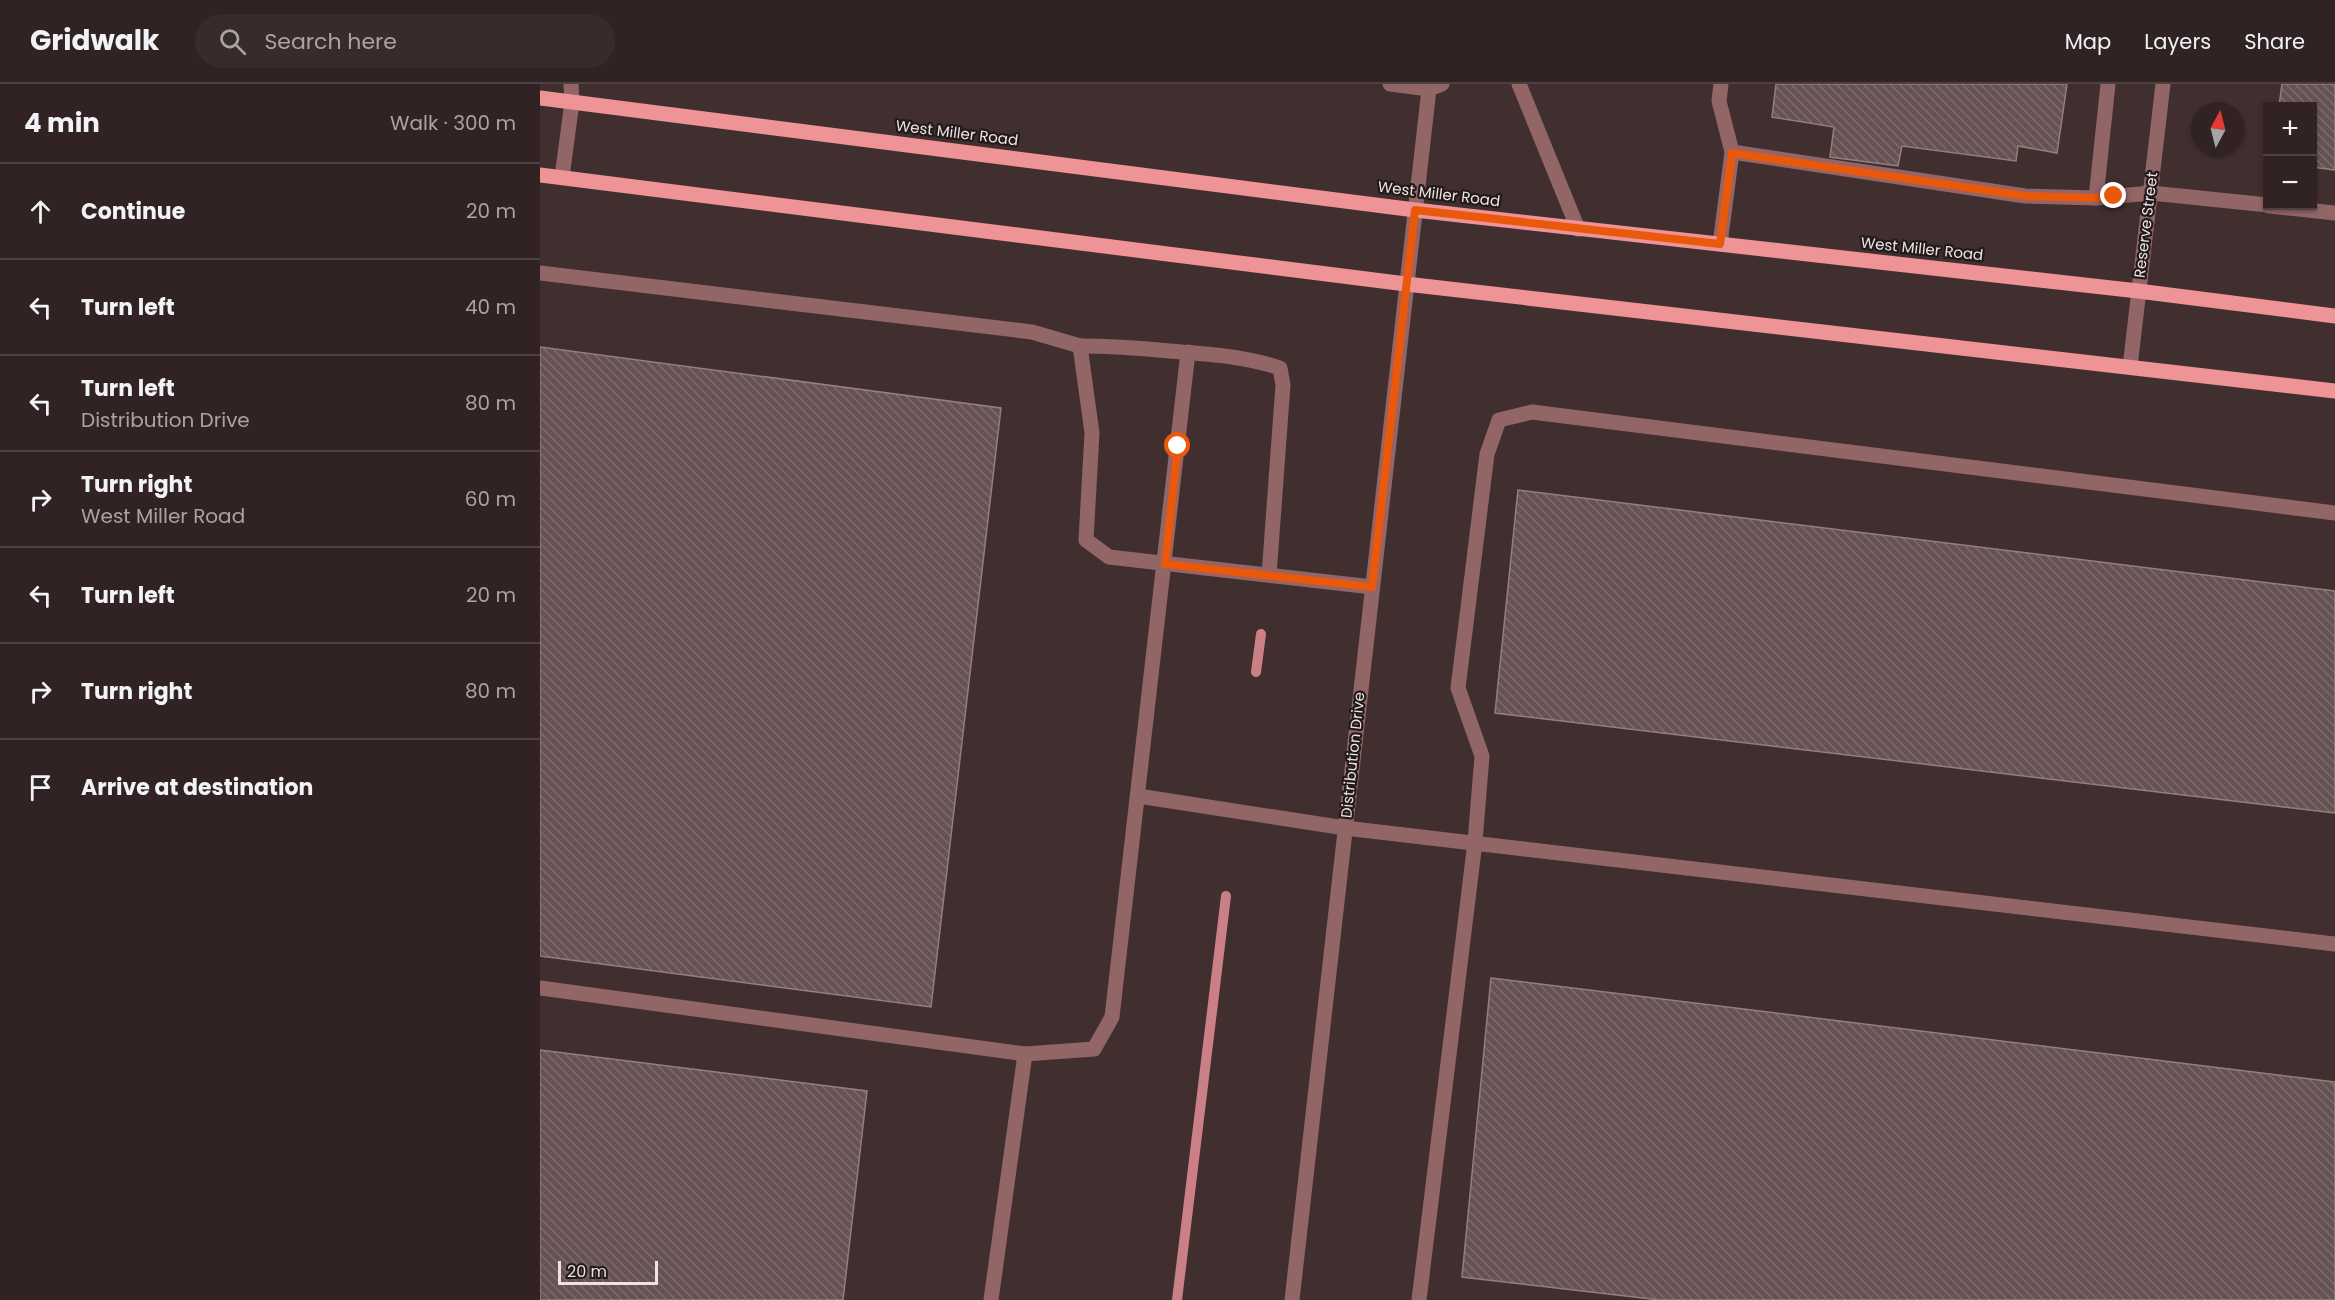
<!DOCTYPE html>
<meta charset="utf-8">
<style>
body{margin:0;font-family:Poppins,sans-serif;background:#392b2b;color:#f1f3f6}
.controls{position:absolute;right:18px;top:18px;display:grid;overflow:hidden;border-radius:0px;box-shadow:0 2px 4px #0004}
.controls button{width:54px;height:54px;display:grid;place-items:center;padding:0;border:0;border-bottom:2px solid #4c4041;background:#312323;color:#f1f3f6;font:30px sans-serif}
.compass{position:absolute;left:1651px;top:18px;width:54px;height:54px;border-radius:50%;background:#312323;box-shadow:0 2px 4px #0004;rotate:7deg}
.scale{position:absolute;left:18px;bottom:15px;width:100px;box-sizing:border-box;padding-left:6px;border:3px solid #eee2e2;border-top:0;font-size:16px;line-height:21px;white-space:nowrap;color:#eee2e2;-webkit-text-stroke:4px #22191a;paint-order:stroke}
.stop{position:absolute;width:18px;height:18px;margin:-14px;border:4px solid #ea580c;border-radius:50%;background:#fff}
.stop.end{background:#ea580c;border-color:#fff;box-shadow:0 2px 6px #0008}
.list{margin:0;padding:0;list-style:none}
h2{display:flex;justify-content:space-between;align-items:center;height:78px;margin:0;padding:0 24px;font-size:26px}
h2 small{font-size:20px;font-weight:400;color:#a8a4a6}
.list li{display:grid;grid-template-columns:39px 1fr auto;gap:18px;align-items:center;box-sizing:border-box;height:96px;padding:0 24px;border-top:2px solid #4c4041}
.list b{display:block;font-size:22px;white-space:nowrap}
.list p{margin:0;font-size:20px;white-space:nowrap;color:#a8a4a6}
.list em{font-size:20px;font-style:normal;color:#a8a4a6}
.icon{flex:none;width:33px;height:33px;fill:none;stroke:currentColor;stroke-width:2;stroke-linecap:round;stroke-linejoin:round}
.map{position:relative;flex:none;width:1795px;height:1216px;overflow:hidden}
header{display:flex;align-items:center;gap:36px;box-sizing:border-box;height:84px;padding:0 30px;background:#312323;border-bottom:2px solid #4c4041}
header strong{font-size:28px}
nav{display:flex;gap:33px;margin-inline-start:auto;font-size:21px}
.search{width:420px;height:54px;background:#392b2b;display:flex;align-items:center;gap:15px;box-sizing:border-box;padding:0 21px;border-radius:33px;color:#a8a4a6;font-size:22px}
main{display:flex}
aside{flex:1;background:#312323}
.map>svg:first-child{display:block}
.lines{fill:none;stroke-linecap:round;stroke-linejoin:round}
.stream{stroke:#ca8085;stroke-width:10}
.building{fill:url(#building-back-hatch);stroke:#947e7e;stroke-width:1.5}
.minor{stroke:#926566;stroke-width:15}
.major{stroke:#ee9396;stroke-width:15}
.route{stroke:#ea580c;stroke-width:8}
.labels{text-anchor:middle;stroke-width:4.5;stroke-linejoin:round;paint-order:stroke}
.street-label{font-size:15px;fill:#eee2e2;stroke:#22191a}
</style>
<header>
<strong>Gridwalk</strong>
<div class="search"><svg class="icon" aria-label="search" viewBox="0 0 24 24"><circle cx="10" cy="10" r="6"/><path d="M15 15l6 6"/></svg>Search here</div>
<nav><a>Map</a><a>Layers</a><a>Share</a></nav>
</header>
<main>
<aside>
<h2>4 min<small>Walk · 300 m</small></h2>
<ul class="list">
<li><svg class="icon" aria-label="ahead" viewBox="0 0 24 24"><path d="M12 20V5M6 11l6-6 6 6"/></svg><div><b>Continue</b></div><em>20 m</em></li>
<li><svg class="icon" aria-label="left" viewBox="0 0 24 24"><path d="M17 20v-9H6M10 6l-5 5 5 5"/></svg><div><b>Turn left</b></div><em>40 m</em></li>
<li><svg class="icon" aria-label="left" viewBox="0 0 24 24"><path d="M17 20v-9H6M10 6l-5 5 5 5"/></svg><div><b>Turn left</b><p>Distribution Drive</p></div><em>80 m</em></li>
<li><svg class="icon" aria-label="right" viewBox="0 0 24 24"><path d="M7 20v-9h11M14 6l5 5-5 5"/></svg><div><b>Turn right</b><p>West Miller Road</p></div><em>60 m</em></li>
<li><svg class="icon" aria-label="left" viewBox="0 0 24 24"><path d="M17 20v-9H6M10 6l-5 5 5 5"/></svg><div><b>Turn left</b></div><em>20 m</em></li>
<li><svg class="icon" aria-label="right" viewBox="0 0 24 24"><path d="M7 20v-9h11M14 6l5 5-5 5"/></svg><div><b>Turn right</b></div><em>80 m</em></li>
<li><svg class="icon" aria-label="arrive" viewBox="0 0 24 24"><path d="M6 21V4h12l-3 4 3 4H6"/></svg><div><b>Arrive at destination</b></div></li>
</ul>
</aside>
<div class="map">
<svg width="1795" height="1216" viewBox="0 0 1795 1216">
<defs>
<pattern id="building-back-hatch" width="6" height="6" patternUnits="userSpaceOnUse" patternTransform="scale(1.5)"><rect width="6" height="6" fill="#665252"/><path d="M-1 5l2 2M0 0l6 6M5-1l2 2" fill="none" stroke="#7c6b6b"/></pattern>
</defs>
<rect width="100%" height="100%" fill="#412f2f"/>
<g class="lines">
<g class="stream">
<path d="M716 588 721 550"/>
<path d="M637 1216 686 812"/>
</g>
</g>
<g class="building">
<path d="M1236 0H1527L1517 69 1478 62 1476 77 1362 62 1358 82 1290 73 1294 43 1232 33Z"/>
<path d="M1742 0H1795V86L1772 83V22H1739Z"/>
<path d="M0 263 461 324 391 923 0 872Z"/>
<path d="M978 406 1795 507V729L955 629Z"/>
<path d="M951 894 1795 998V1216H1120L922 1193Z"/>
<path d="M0 966 327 1007 303 1216H0Z"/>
</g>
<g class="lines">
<g class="minor">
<path d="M850 0 889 5"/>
<path d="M979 0 1038 145"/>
<path d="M1192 68 1485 112 1556 114 1611 109 1728 121"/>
<path d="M22 93 32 18 31 0"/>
<path d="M1556 114 1568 0"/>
<path d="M1729 122 1795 129"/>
<path d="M1180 160 1192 68 1179 17 1181 0"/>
<path d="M0 189 492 248 540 262 552 349 546 456 569 473 832 503"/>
<path d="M540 262C570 262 599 264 629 267 667 270 704 272 740 284L743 301 729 491"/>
<path d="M1590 283 1623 0"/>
<path d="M598 712 805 744 1795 860"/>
<path d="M0 904 485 970 554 965 572 933 648 268"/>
<path d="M451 1216 485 970"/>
<path d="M752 1216 889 5 902 0"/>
<path d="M879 1216 935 758 942 672 918 604 947 370 959 336 992 328 1795 429"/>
</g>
<g class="major">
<path d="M0 14 875 126 1598 207 1795 232"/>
<path d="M0 91 866 200 1795 307"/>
</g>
</g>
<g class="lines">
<path class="route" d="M638 362 625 480 832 503 875 126 1180 160 1192 69 1485 112 1556 114 1574 112"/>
</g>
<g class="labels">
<g class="street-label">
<text transform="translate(417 49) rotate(7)" y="5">West Miller Road</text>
<text transform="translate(899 110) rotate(7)" y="5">West Miller Road</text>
<text transform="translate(1606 141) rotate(-83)" y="5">Reserve Street</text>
<text transform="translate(1382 165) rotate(6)" y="5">West Miller Road</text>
<text transform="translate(813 671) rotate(-84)" y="5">Distribution Drive</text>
</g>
</g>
</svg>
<div class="controls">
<button>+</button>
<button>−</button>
</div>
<svg class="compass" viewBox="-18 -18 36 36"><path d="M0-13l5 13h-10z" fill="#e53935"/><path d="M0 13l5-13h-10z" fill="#a8a4a6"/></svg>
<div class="scale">20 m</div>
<div class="stop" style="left:638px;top:362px"></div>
<div class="stop end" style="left:1574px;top:112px"></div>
</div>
</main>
